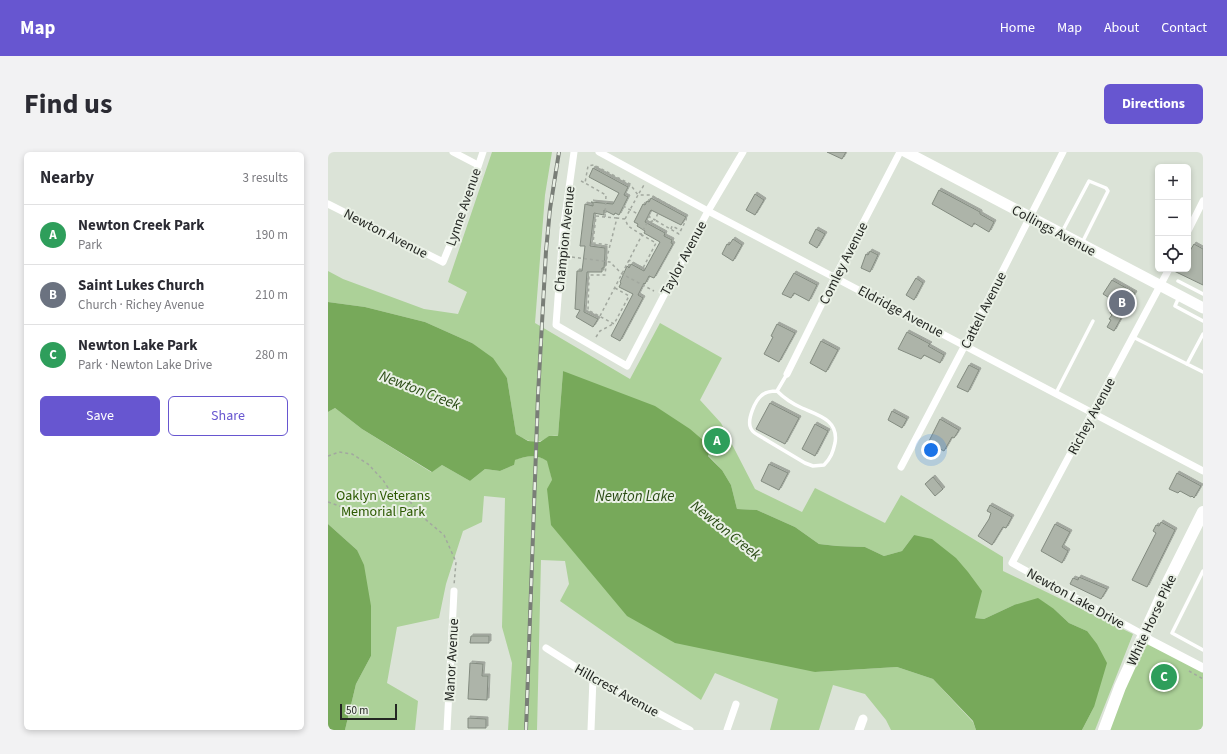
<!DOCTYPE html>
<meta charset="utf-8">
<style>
body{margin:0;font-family:"Source Sans 3",sans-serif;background:#f2f2f3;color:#2b2b33}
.controls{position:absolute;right:12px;top:12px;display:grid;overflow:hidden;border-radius:6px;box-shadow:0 2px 6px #0003}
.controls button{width:36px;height:36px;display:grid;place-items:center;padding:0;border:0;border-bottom:1px solid #e1e1e2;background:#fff;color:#2b2b33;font:20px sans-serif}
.scale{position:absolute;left:12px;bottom:10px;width:57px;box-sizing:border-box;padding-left:4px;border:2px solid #242723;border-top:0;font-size:11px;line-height:14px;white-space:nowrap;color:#242723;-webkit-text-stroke:3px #e9f0e5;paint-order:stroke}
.you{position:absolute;left:603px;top:298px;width:14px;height:14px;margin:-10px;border:3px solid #fff;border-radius:50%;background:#1a73e8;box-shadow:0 0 0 6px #1a73e833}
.badge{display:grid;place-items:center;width:26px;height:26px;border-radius:50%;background:#6756d0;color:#fff;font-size:13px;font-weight:700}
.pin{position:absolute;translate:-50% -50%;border:2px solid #fff;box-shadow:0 1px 4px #0006}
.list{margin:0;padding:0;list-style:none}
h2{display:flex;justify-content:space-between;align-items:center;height:52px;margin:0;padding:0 16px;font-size:17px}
h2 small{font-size:13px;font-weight:400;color:#7c7c81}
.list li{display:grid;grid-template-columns:26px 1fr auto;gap:12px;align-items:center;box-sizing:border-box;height:60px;padding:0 16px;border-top:1px solid #e1e1e2}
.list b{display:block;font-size:15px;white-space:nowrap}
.list p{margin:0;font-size:13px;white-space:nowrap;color:#7c7c81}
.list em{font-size:13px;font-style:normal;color:#7c7c81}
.actions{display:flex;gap:8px;padding:12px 16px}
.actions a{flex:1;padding:9px 0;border:1px solid #6756d0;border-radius:6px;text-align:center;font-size:14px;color:#6756d0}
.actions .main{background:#6756d0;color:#fff}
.icon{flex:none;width:22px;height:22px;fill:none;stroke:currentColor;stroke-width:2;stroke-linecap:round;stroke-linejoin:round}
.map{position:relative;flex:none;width:875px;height:578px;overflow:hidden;border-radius:6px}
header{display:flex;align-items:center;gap:24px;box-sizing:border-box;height:56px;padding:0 20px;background:#6756d0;color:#fff}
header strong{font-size:19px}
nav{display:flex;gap:22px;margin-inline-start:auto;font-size:14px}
.intro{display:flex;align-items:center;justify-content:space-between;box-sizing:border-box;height:96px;padding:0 24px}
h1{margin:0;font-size:28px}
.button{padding:10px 18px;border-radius:6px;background:#6756d0;color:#fff;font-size:14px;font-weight:700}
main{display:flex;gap:24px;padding:0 24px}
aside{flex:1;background:#fff;border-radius:6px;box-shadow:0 2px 6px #0003}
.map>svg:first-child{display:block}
.green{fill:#acd198}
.water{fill:#77a95a}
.building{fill:#adb4a9;stroke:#838b80;filter:url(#shadow)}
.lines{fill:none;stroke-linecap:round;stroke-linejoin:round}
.path{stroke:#a2a89f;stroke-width:1.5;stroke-dasharray:3 3;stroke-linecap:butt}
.service{stroke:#fff;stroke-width:3.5}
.minor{stroke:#fff;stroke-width:7}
.tertiary{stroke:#fff;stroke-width:9}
.secondary{stroke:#fff;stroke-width:11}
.trunk{stroke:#fff;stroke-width:12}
.rail-casing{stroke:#797e77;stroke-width:4}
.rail{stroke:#e9f0e5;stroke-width:2.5;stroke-dasharray:8;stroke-linecap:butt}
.labels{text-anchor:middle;stroke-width:4;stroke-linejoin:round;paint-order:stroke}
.street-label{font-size:14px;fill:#242723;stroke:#e9f0e5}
.park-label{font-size:14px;fill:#2c5901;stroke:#e9f0e5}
.water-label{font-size:15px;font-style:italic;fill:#294a13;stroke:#e9f0e5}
</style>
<header>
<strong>Map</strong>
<nav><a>Home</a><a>Map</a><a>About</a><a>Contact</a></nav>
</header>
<div class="intro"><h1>Find us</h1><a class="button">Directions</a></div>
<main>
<aside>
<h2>Nearby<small>3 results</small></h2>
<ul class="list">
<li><span class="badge" style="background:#2e9e5b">A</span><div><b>Newton Creek Park</b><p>Park</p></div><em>190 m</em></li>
<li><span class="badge" style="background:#6b7280">B</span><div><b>Saint Lukes Church</b><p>Church · Richey Avenue</p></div><em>210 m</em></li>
<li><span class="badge" style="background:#2e9e5b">C</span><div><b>Newton Lake Park</b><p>Park · Newton Lake Drive</p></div><em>280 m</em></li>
</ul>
<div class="actions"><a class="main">Save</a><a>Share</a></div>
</aside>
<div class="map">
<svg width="875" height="578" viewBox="0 0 875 578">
<defs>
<filter id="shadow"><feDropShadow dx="2" dy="-2" stdDeviation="0" flood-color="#0004"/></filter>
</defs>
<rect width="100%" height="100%" fill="#dbe3d7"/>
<g class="green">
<path d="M164 0H224L217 43 207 171 302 227 332 171 394 206 372 248 393 271 427 337 474 360 487 336 557 371 573 343 675 405V419L805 482 767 578H754L766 555 759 479 741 471 726 457 686 453 656 467 647 466 586 383 574 399 556 404 537 395 509 394 491 392 467 375 429 358 409 357 403 333 394 318 380 303 235 219 230 284C217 283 221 287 212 289 203 292 195 286 188 282L179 226 144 191 97 170 37 155 0 150V119L15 127 96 157 130 162 139 140 120 130Z"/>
<path d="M7 256 34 277 103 320 114 313 142 329 157 317 172 319 186 313V308C199 304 208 302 220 309L224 328 487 520 569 515 605 527 645 570 648 578H563L558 568 537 542 505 533 491 578H442L450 547 387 521 373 548 232 449 241 432 237 409 213 408 209 578H180L184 511 174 475 177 346 156 344 154 370 135 379 118 432 111 466 69 475 59 531 90 549 87 578H17L28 532 43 504 29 398 0 372V260Z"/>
<path d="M816 483 875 515V578H776Z"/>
</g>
<g class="water">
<path d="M0 150 37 155 97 170 144 191 165 206 179 226 188 282 200 289 212 290 221 284H230L235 219 327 254 362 277 383 295 380 304 394 318 403 333 409 357 429 358 467 375 491 392 509 394 537 395 556 404 574 399 586 383 604 387 628 406 640 420 654 439 647 466 656 467 686 453 710 446 726 457 741 471 759 479 769 492 779 511 766 555 754 578H648L645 569 605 527 569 515 487 520 347 491 299 464 223 373 219 337 224 328 219 309C208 302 199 304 187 308L186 313 172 319 157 317 142 329 114 313 104 320 34 277 7 256 0 260Z"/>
<path d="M0 372 29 398 36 413 43 454V504L28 532 17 578H0Z"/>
</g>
<g class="building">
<path d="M499 0H518L514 7Z"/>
<path d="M265 16 300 35 296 43 300 45 291 63 287 61 286 63 276 58V63L266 61 262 94 277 96V101L276 116H274V120H259L256 160 270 167 265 175 248 165 252 158 247 157 249 119H254L257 94H252L257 52 265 54V51L263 50 285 52 291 41 261 25Z"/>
<path d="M611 38 652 60V62L666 70 661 80 646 71 644 75 604 52Z"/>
<path d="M427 42 436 48 427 63 418 58Z"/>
<path d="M323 46 358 65 353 73 323 58 317 70 337 81 336 84 344 88 343 91 345 92 326 126 321 124 317 132 316 131 310 143 315 146 292 189 283 184 305 142 291 135 293 131 292 130 299 114 301 116 303 112 316 119 332 90 316 81 317 79 309 74 310 72 306 70 315 52 317 53 319 49 321 50Z"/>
<path d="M488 77 497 82 489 96 481 91Z"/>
<path d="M405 87 414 93 405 109 394 102 399 92 401 93Z"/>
<path d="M866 92 875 97V133L846 119V117H860V102Z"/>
<path d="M542 99 550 103 542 120 533 116 538 102 540 103Z"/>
<path d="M466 121 489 133 481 149 466 141 463 146 454 142Z"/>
<path d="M588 126 595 131 586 148 578 143Z"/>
<path d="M784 128 807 141 786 179 779 175 783 168 781 167 784 163 782 161 788 150 775 142Z"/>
<path d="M449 172 467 181 451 210 436 202 445 185 443 184Z"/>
<path d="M579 180 602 192 600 194 616 203 612 211 596 203 593 207 570 197Z"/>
<path d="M493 189 510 198 498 220 482 211Z"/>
<path d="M641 213 651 218 640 240 629 235Z"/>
<path d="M442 251 471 266 457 292 428 277Z"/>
<path d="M564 259 579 267 574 276 560 268Z"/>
<path d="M612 267 631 278 626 286 624 285 616 299 600 291Z"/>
<path d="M487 272 500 279 487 304 474 297Z"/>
<path d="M441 312 460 321 451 338 433 329Z"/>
<path d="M849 321 873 334 866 346 864 344 863 345 852 339 850 341 841 337Z"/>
<path d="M605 325 615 337 607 344 597 332Z"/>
<path d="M662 353 684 365 678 376 675 375 664 393 650 384 661 367 663 361 659 359Z"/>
<path d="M833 370 847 378 819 435 804 428 828 381 825 379 828 373 831 374Z"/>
<path d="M727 372 742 380 734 395 740 399 734 411 713 399Z"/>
<path d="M751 425 779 437 773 447 742 432 745 426 750 428Z"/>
<path d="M143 484H161V491H142Z"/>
<path d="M142 511 155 512 154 524H160L159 548 140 547Z"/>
<path d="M140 566 158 567V576H140Z"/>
</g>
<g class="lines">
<g class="path">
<path d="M253 29 257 31"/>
<path d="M295 54 310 62"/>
<path d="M320 64 327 68 330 61"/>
<path d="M277 65 268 64 265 91 282 93"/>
<path d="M289 66 277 65 278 43 257 31 260 14 266 13 302 32 310 43 316 33"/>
<path d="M297 67 310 43H323L359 63 358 68 351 82 327 68 319 71 313 82"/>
<path d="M343 77 344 74 352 78"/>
<path d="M244 105 282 110 294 122 326 139"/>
<path d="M287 136 301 144 286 172 260 158 261 123H277L279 105 289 66 297 67 300 74 314 83"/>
<path d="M272 164 314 83 328 91 315 116 301 108"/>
<path d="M268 185 272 179 285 172"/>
<path d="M0 304 11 300 24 302 40 312 55 328 64 342 81 348 91 362 116 383 128 410 126 433"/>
<path d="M0 350 17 356 60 359 75 358 91 362"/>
<path d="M861 519 875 527"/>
</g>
<g class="service">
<path d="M734 80 761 29 778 36 780 39 754 91"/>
<path d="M850 129 875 142"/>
<path d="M851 145 847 154 875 169"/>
<path d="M875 182 859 212 875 220"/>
<path d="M805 185 859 212"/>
<path d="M449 239C456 246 465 252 474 256 490 263 511 268 507 291 505 300 503 306 496 313L485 314 477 311 430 283C426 281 423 279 422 274 420 266 427 249 433 244 437 240 443 239 449 239L459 222"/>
<path d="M728 241 765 169"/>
<path d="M875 419 844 481 875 498"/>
</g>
<g class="minor">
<path d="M125 0 150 13"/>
<path d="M246 0 235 79 228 173 299 214 380 59 415 0"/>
<path d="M271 0 380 59 875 319"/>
<path d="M0 52 115 110 131 71 155 0"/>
<path d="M860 79 875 49"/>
<path d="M459 222 507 125 572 0"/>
<path d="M573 315 637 193 735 0"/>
<path d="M816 483 684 411 841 117"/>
<path d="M218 496 265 526 362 578"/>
<path d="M119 578 126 439"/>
<path d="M263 578 265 526"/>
<path d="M399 578 408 552"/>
</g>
<g class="tertiary">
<path d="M816 483 821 488 875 516"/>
<path d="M531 578 535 567"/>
</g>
<path class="secondary" d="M578 0 875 156"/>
<path class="trunk" d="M776 578 792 535 840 430 875 360"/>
<g class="rail-casing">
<path id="rail" d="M198 578 210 243 218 99 222 57 231 0"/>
</g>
<use href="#rail" class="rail"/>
</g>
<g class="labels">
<g class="street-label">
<text transform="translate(135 55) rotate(-71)" y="5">Lynne Avenue</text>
<text transform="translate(726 78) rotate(28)" y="5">Collings Avenue</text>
<text transform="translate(58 81) rotate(27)" y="5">Newton Avenue</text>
<text transform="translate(236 87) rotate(-84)" y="5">Champion Avenue</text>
<text transform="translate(355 106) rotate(-62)" y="5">Taylor Avenue</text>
<text transform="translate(515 111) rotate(-63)" y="5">Comley Avenue</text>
<text transform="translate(655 158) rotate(-63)" y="5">Cattell Avenue</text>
<text transform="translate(573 159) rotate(28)" y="5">Eldridge Avenue</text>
<text transform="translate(763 264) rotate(-62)" y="5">Richey Avenue</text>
<text transform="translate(748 446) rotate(29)" y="5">Newton Lake Drive</text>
<text transform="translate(823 468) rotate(-65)" y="5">White Horse Pike</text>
<text transform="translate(123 508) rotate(-87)" y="5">Manor Avenue</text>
<text transform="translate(289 538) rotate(29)" y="5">Hillcrest Avenue</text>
</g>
<g class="park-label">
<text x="55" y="348">Oaklyn Veterans<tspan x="55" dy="16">Memorial Park</tspan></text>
</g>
<g class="water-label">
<text transform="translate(92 238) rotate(21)" y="5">Newton Creek</text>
<text x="307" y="349">Newton Lake</text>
<text transform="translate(398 378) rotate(39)" y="5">Newton Creek</text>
</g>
</g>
</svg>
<div class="controls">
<button>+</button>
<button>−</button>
<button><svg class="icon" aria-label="locate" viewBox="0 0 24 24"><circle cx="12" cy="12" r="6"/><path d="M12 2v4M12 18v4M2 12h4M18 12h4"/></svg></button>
</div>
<div class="scale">50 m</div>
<div class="you"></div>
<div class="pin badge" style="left:389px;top:289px;background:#2e9e5b">A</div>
<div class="pin badge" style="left:794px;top:151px;background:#6b7280">B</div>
<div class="pin badge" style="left:836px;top:525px;background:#2e9e5b">C</div>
</div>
</main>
